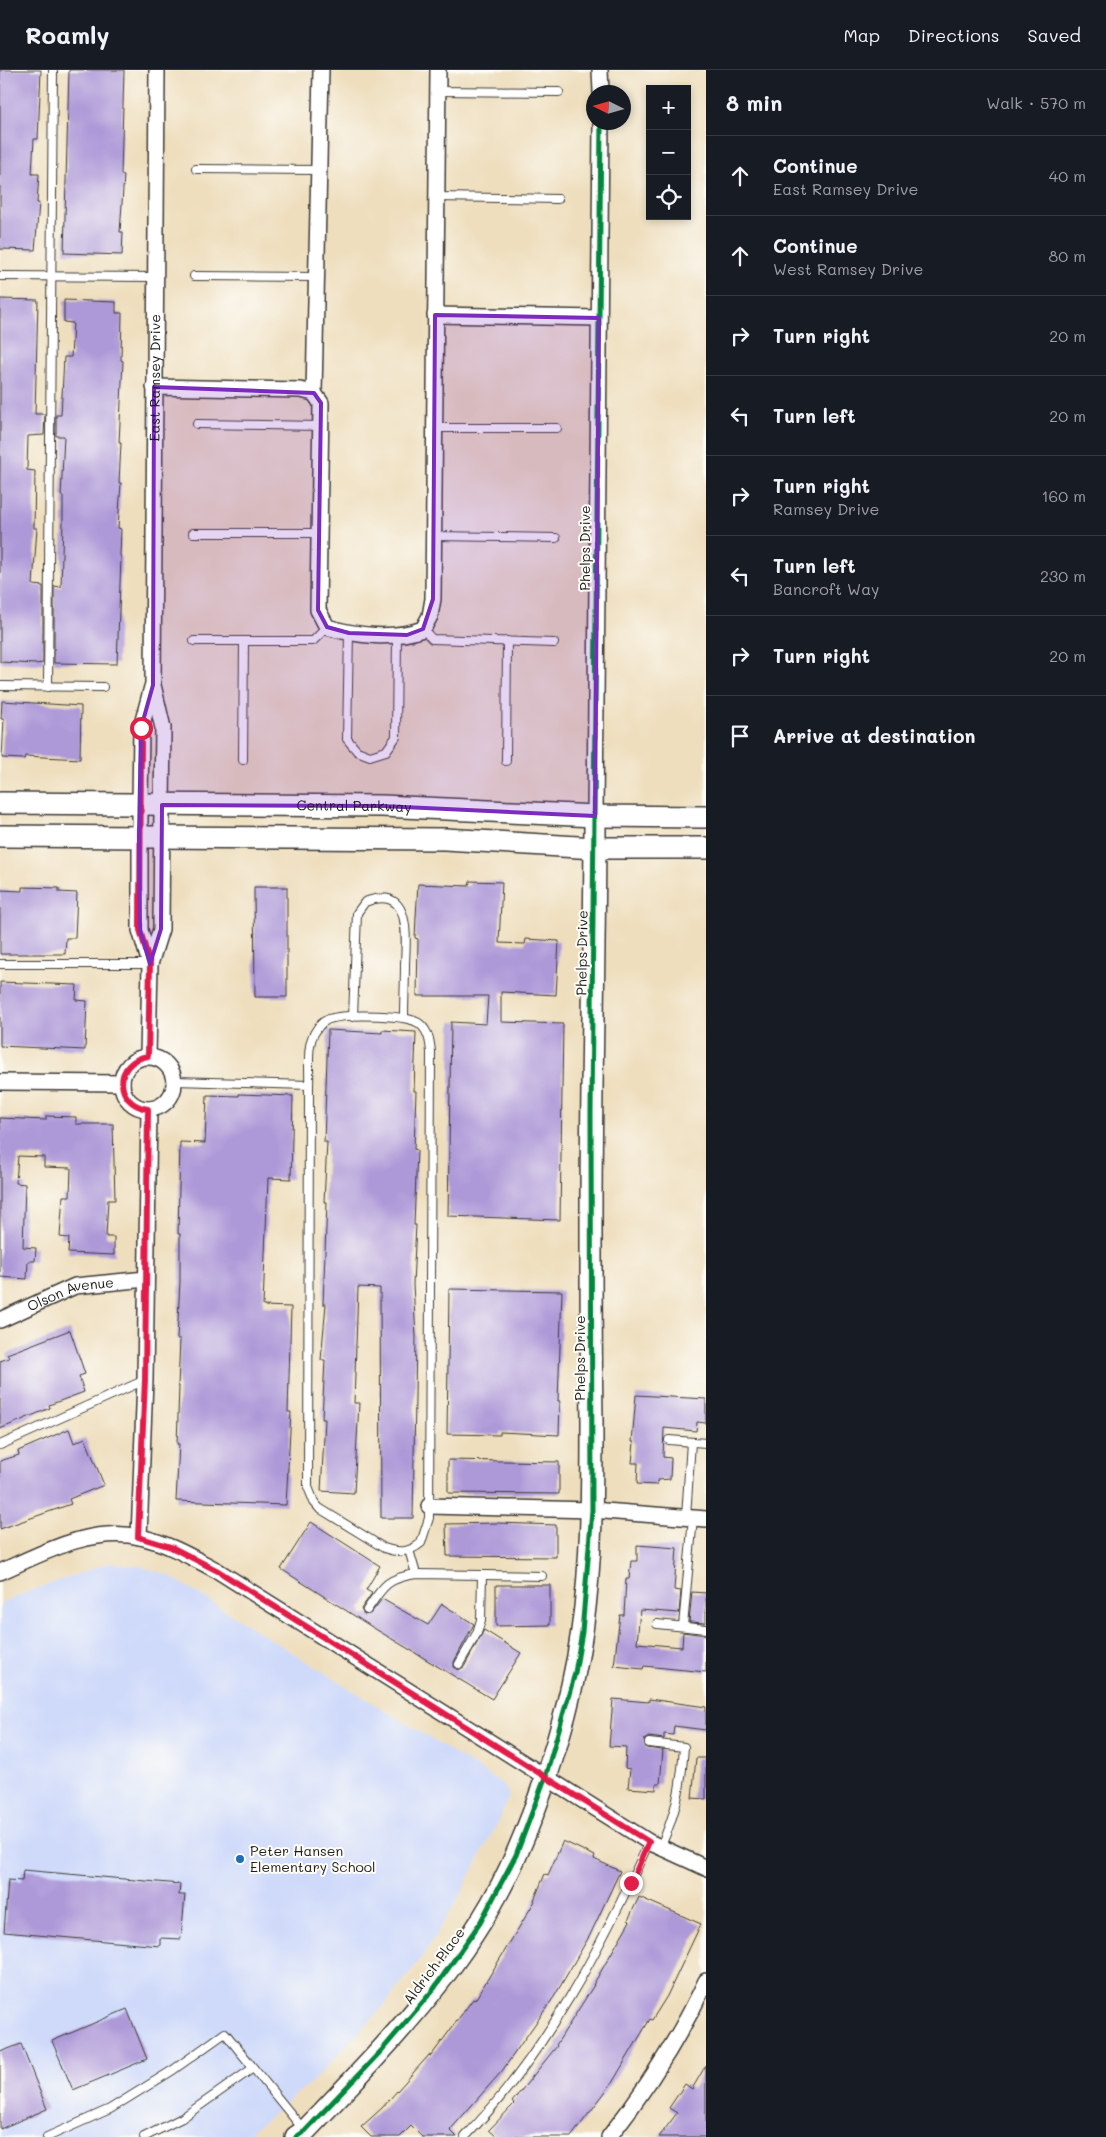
<!DOCTYPE html>
<meta charset="utf-8">
<style>
body{margin:0;font-family:Mali,sans-serif;background:#20242c;color:#f1f3f6}
.controls{position:absolute;right:15px;top:15px;display:grid;overflow:hidden;border-radius:0px;box-shadow:0 2px 8px #0003}
.controls button{width:45px;height:45px;display:grid;place-items:center;padding:0;border:0;border-bottom:1px solid #363941;background:#171b24;color:#f1f3f6;font:25px sans-serif}
.compass{position:absolute;left:586px;top:15px;width:45px;height:45px;border-radius:50%;background:#171b24;box-shadow:0 2px 8px #0003;rotate:275deg}
.stop{position:absolute;width:15px;height:15px;margin:-11px;border:4px solid #e11d48;border-radius:50%;background:#fff}
.stop.end{background:#e11d48;border-color:#fff;box-shadow:0 1px 5px #0008}
.list{margin:0;padding:0;list-style:none}
h2{display:flex;justify-content:space-between;align-items:center;height:65px;margin:0;padding:0 20px;font-size:21px}
h2 small{font-size:16px;font-weight:400;color:#9ea1a6}
.list li{display:grid;grid-template-columns:32px 1fr auto;gap:15px;align-items:center;box-sizing:border-box;height:80px;padding:0 20px;border-top:1px solid #363941}
.list b{display:block;font-size:19px;white-space:nowrap}
.list p{margin:0;font-size:16px;white-space:nowrap;color:#9ea1a6}
.list em{font-size:16px;font-style:normal;color:#9ea1a6}
.icon{flex:none;width:28px;height:28px;fill:none;stroke:currentColor;stroke-width:2;stroke-linecap:round;stroke-linejoin:round}
.map{position:relative;flex:none;width:706px;height:2067px;overflow:hidden}
header{display:flex;align-items:center;gap:30px;box-sizing:border-box;height:70px;padding:0 25px;background:#171b24;border-bottom:1px solid #363941}
header strong{font-size:24px}
nav{display:flex;gap:28px;margin-inline-start:auto;font-size:18px}
main{display:flex}
aside{flex:1;background:#171b24}
.map>svg:first-child{display:block}
.built{fill:#cfdafa}
.building{fill:#ad99d8}
.lines{fill:none;stroke-linecap:round;stroke-linejoin:round}
.lane-casing{stroke:#3c3934;stroke-width:10}
.street-casing{stroke:#3c3934;stroke-width:18}
.secondary-casing{stroke:#3c3934;stroke-width:24}
.lane{stroke:#fff;stroke-width:8}
.street{stroke:#fff;stroke-width:15}
.secondary{stroke:#fff;stroke-width:21}
.cycleway-casing{stroke:#fdfcf7;stroke-width:8}
.cycleway{stroke:#00873e;stroke-width:5}
.route{stroke:#e11d48;stroke-width:6}
.marked{fill:#7b2cbf;fill-opacity:0.2;stroke:#7b2cbf;stroke-width:4;stroke-linejoin:round}
.poi-dot{fill:#1f6fb2;stroke:#fdfcf7;stroke-width:2}
.labels{text-anchor:middle;stroke-width:4;stroke-linejoin:round;paint-order:stroke}
.street-label{font-size:14px;fill:#1c1c1c;stroke:#fdfcf7}
.poi-label{font-size:14px;fill:#1c1c1c;stroke:#fdfcf7;text-anchor:start}
</style>
<header>
<strong>Roamly</strong>
<nav><a>Map</a><a>Directions</a><a>Saved</a></nav>
</header>
<main>
<div class="map">
<svg width="706" height="2067" viewBox="0 0 706 2067">
<rect width="100%" height="100%" fill="#fdfcf7"/>
<filter id="ink" filterUnits="userSpaceOnUse"><feTurbulence type="fractalNoise" baseFrequency=".02" numOctaves="2"/><feDisplacementMap in="SourceGraphic" scale="10" xChannelSelector="R" yChannelSelector="G"/><feConvolveMatrix kernelMatrix="1 2 1 2 8 2 1 2 1" color-interpolation-filters="sRGB"/></filter>
<filter id="wash" filterUnits="userSpaceOnUse"><feTurbulence type="fractalNoise" baseFrequency=".0096" numOctaves="4" result="noise"/><feDisplacementMap in="SourceGraphic" scale="20" xChannelSelector="R" yChannelSelector="G"/><feGaussianBlur stdDeviation="1.12" result="paint"/><feColorMatrix in="noise" values="0 0 0 0 0 0 0 0 0 0 0 0 0 0 0 0 0 1.4 0 .05"/><feComposite in="paint" operator="in"/></filter>
<g filter="url(#wash)">
<rect width="100%" height="100%" fill="#eedebd"/>
<path class="built" d="M109 1493 139 1496 168 1505 503 1714 509 1725 500 1748 458 1829 424 1884 384 1936 314 2010 244 2067H0V1534L30 1521Z"/>
<g id="blocks">
<g class="building">
<path d="M0 0H41L38 69H34L32 104H39L37 133H39L35 180 0 179Z"/>
<path d="M69 0H124L121 105H124L120 162H123L122 185 64 183Z"/>
<path d="M0 229 38 230 35 344H45L44 365 28 366 27 400 35 401 34 458H37L33 515 43 516V593L35 594 0 592Z"/>
<path d="M64 230 116 232V243H122L121 290 123 291 119 373H121L119 413H121L118 458 121 459 120 486 121 487 117 594 54 593V516L61 517 63 452V426H61L64 366H56V345H61L64 287H71L73 253 64 252Z"/>
<path d="M2 631 81 636 80 689 25 686 24 689 2 688 4 649H1Z"/>
<path d="M470 811 502 812 499 873 525 874 526 869 559 871 556 925 501 922V952L563 954 560 1150 448 1146 451 952 486 954 488 926H417L418 869 415 868 416 847 418 814 469 816Z"/>
<path d="M22 817 59 818V822L77 823 75 868H66L65 884H0V820L22 821Z"/>
<path d="M254 817H287V927H255Z"/>
<path d="M0 912 77 915 76 930 87 931 85 980 0 976Z"/>
<path d="M328 960 382 963V960L416 962 414 1021H416L414 1079 417 1080 414 1155H416L413 1214 416 1267 413 1448H381L380 1218 358 1217 354 1333H359L354 1423 321 1421 325 1349H322L325 1290H321L326 1234H323L327 1132H324L327 1072H324Z"/>
<path d="M239 1024 293 1026 291 1109 268 1108 263 1236 291 1237 288 1342H291L286 1435 176 1431 179 1374H177L179 1316H178L180 1269H177L180 1211V1164H178L180 1072 205 1073 207 1025 239 1026Z"/>
<path d="M46 1046 76 1047V1054H113L115 1130H108L106 1167H114V1185L68 1183 69 1168 60 1167 61 1152 63 1126H70L71 1098 44 1097V1087L18 1086 16 1113 25 1114 23 1177 36 1178 35 1191H28L27 1209 0 1207V1048L46 1050Z"/>
<path d="M449 1219 562 1221 558 1331H560L559 1365 500 1362V1365L447 1364Z"/>
<path d="M70 1260 85 1304 79 1306 84 1322 49 1335 50 1338 0 1359V1291L9 1288 7 1284Z"/>
<path d="M636 1325 706 1329V1353L697 1352 696 1361 664 1358 663 1387 671 1388 670 1409 658 1410 657 1415 637 1414 638 1393H632L634 1372H632Z"/>
<path d="M69 1359 74 1373 85 1368 104 1415 69 1429 71 1434 0 1459V1391L19 1385 18 1381Z"/>
<path d="M448 1390 559 1392V1424L448 1423Z"/>
<path d="M311 1452 380 1496 366 1520 372 1523 361 1539 364 1545 371 1543 382 1529 428 1555 442 1534 474 1554 454 1592V1597L458 1600 464 1597 484 1560 521 1583 492 1629 372 1557 281 1499Z"/>
<path d="M497 1453 556 1455V1487L447 1486 446 1454Z"/>
<path d="M637 1475 677 1478 674 1520 681 1521 679 1543 640 1540 637 1573 682 1577 683 1562 706 1565V1602L644 1596 643 1599 614 1596 620 1545H624L626 1509H629L631 1491H637Z"/>
<path d="M496 1515H550V1555L496 1556Z"/>
<path d="M692 1522 706 1523V1553L689 1552Z"/>
<path d="M613 1629 649 1632V1629L706 1637V1660L674 1656 673 1665 664 1664V1669L649 1667 644 1670 646 1678 663 1680 660 1714H656V1720L628 1718 630 1699 625 1698 626 1677 609 1676Z"/>
<path d="M696 1688H706V1729L692 1728Z"/>
<path d="M563 1771 595 1786 594 1789 620 1801 590 1865 554 1927 502 2001 450 2060 457 2067H422L411 2056 400 2067H371L361 2057 382 2038 429 1985 431 1986 473 1929 475 1930 535 1831 534 1830 545 1804 548 1805Z"/>
<path d="M23 1800 180 1814 179 1825H185L181 1869 160 1868V1876L4 1862 8 1810 22 1811Z"/>
<path d="M639 1827 701 1854 667 1926 652 1950 650 1949 612 2013 571 2067H497L489 2060 514 2034 512 2032 557 1976 556 1975 594 1915H593L630 1851 628 1850Z"/>
<path d="M127 1939 147 1989 73 2020 52 1971Z"/>
<path d="M21 1974 47 2039 0 2059V1982Z"/>
<path d="M706 1995V2067H659L677 2043 669 2038 685 2014 692 2019Z"/>
</g>
</g>
</g>
<g filter="url(#ink)">
<use href="#blocks" fill-opacity="0" stroke="#3c3934" stroke-width="1"/>
<g class="lines">
<g class="lane-casing">
<g id="lane">
<path d="M437 21 559 22"/>
<path d="M196 99 320 100"/>
<path d="M435 127 558 129"/>
<path d="M0 206 154 207"/>
<path d="M194 206 318 207"/>
<path d="M197 354 321 356"/>
<path d="M435 358H557"/>
<path d="M193 463H319"/>
<path d="M434 466 556 468"/>
<path d="M423 559 432 569 554 573"/>
<path d="M349 563 347 669 357 681 370 686 386 681 396 667 397 565"/>
<path d="M194 571H313L327 557"/>
<path d="M0 616 103 617"/>
<path d="M48 617 53 0"/>
<path d="M243 690 244 571"/>
<path d="M506 691 507 571"/>
<path d="M0 894H150"/>
<path d="M353 947 357 843 365 832C412 814 406 866 405 894 405 912 404 930 404 948"/>
<path d="M175 1011 309 1015 308 1417 314 1432 319 1438 384 1478C398 1483 409 1483 421 1473L429 1448 431 982C430 972 429 962 420 954 408 944 349 944 333 948 325 949 319 955 315 962 306 975 310 999 309 1015"/>
<path d="M669 1370 706 1373"/>
<path d="M0 1375 145 1310"/>
<path d="M686 1447 691 1372"/>
<path d="M409 1480 416 1504"/>
<path d="M367 1540C383 1516 387 1508 416 1504L542 1506"/>
<path d="M657 1554 706 1559"/>
<path d="M683 1556 693 1448"/>
<path d="M459 1594 477 1563 481 1550 482 1505"/>
<path d="M649 1673 684 1677C681 1717 677 1741 660 1778"/>
<path d="M47 2067 110 2039 173 2000 225 1963 303 2059"/>
<path d="M144 2067 182 2048 253 1998"/>
<path d="M465 2067C546 1983 601 1878 649 1772"/>
</g>
</g>
<g class="street-casing">
<g id="street">
<path d="M321 0 314 323 321 333 318 540 327 557C357 566 393 570 423 559L430 546 433 529 438 0"/>
<path d="M600 0 601 22"/>
<path d="M435 245 599 248"/>
<path d="M154 317 300 320 314 323"/>
<path d="M595 746 601 52"/>
<path id="s1" d="M150 894 161 859 162 735 163 658 153 615 157 0"/>
<path d="M148 986 150 894 140 860V735L141 658 152 617"/>
<circle cx="148" cy="1013" r="26"/>
<path d="M0 1012 122 1013"/>
<path id="s2" d="M0 1250 75 1216 146 1209"/>
<path d="M429 1436 592 1440 706 1449"/>
<path d="M139 1467 145 1310 149 1039"/>
<path d="M0 1502C43 1483 91 1456 140 1467 168 1473 193 1488 218 1501L649 1772 706 1798"/>
<path d="M609 2067C647 2018 680 1967 706 1911"/>
</g>
</g>
<g class="secondary-casing">
<g id="secondary">
<path id="s3" d="M0 733 382 736 595 746 706 747"/>
<path d="M0 766 445 769 595 778H706"/>
<path d="M296 2067 305 2061C385 1977 470 1892 517 1783 546 1716 572 1633 582 1561 592 1491 592 1421 592 1351 591 1283 591 1215 591 1147 591 1013 595 880 595 746"/>
</g>
</g>
<use href="#lane" class="lane"/>
<use href="#street" class="street"/>
<use href="#secondary" class="secondary"/>
<g class="cycleway-casing">
<path id="cycleway" d="M296 2067 305 2061 382 1980 433 1920 480 1853 516 1785 545 1708 575 1603 582 1562 592 1440 591 1043 601 52"/>
</g>
<use href="#cycleway" class="cycleway"/>
</g>
</g>
<g class="lines" filter="url(#ink)">
<path class="route" d="M141 658 140 860 150 894 148 986C113 992 114 1034 148 1039L145 1310 138 1467 171 1477 218 1501 649 1772 631 1813"/>
</g>
<path class="marked" d="M435 245 599 248 595 746 382 736 162 735 161 859 150 894 140 860 139 767 141 658 153 615 154 317 314 323 321 333 318 540 327 557 349 563 407 565 423 559 433 529Z"/>
<circle class="poi-dot" cx="240" cy="1789" r="5"/>
<g class="labels">
<g class="street-label">
<text dy="5" stroke="none"><textPath href="#s1" startOffset="589">East Ramsey Drive</textPath></text>
<text transform="translate(585 478) rotate(-90)" y="5">Phelps Drive</text>
<text dy="5" stroke="none"><textPath href="#s3" startOffset="354">Central Parkway</textPath></text>
<text transform="translate(582 883) rotate(-89)" y="5">Phelps Drive</text>
<text dy="5" stroke="none"><textPath href="#s2" startOffset="76">Olson Avenue</textPath></text>
<text transform="translate(580 1288) rotate(-90)" y="5">Phelps Drive</text>
<text transform="translate(434 1896) rotate(-53)" y="5">Aldrich Place</text>
</g>
<g class="poi-label">
<text x="250" y="1786">Peter Hansen<tspan x="250" dy="16">Elementary School</tspan></text>
</g>
</g>
</svg>
<div class="controls">
<button>+</button>
<button>−</button>
<button><svg class="icon" aria-label="locate" viewBox="0 0 24 24"><circle cx="12" cy="12" r="6"/><path d="M12 2v4M12 18v4M2 12h4M18 12h4"/></svg></button>
</div>
<svg class="compass" viewBox="-18 -18 36 36"><path d="M0-13l5 13h-10z" fill="#e53935"/><path d="M0 13l5-13h-10z" fill="#9ea1a6"/></svg>
<div class="stop" style="left:141px;top:658px"></div>
<div class="stop end" style="left:631px;top:1813px"></div>
</div>
<aside>
<h2>8 min<small>Walk · 570 m</small></h2>
<ul class="list">
<li><svg class="icon" aria-label="ahead" viewBox="0 0 24 24"><path d="M12 20V5M6 11l6-6 6 6"/></svg><div><b>Continue</b><p>East Ramsey Drive</p></div><em>40 m</em></li>
<li><svg class="icon" aria-label="ahead" viewBox="0 0 24 24"><path d="M12 20V5M6 11l6-6 6 6"/></svg><div><b>Continue</b><p>West Ramsey Drive</p></div><em>80 m</em></li>
<li><svg class="icon" aria-label="right" viewBox="0 0 24 24"><path d="M7 20v-9h11M14 6l5 5-5 5"/></svg><div><b>Turn right</b></div><em>20 m</em></li>
<li><svg class="icon" aria-label="left" viewBox="0 0 24 24"><path d="M17 20v-9H6M10 6l-5 5 5 5"/></svg><div><b>Turn left</b></div><em>20 m</em></li>
<li><svg class="icon" aria-label="right" viewBox="0 0 24 24"><path d="M7 20v-9h11M14 6l5 5-5 5"/></svg><div><b>Turn right</b><p>Ramsey Drive</p></div><em>160 m</em></li>
<li><svg class="icon" aria-label="left" viewBox="0 0 24 24"><path d="M17 20v-9H6M10 6l-5 5 5 5"/></svg><div><b>Turn left</b><p>Bancroft Way</p></div><em>230 m</em></li>
<li><svg class="icon" aria-label="right" viewBox="0 0 24 24"><path d="M7 20v-9h11M14 6l5 5-5 5"/></svg><div><b>Turn right</b></div><em>20 m</em></li>
<li><svg class="icon" aria-label="arrive" viewBox="0 0 24 24"><path d="M6 21V4h12l-3 4 3 4H6"/></svg><div><b>Arrive at destination</b></div></li>
</ul>
</aside>
</main>
